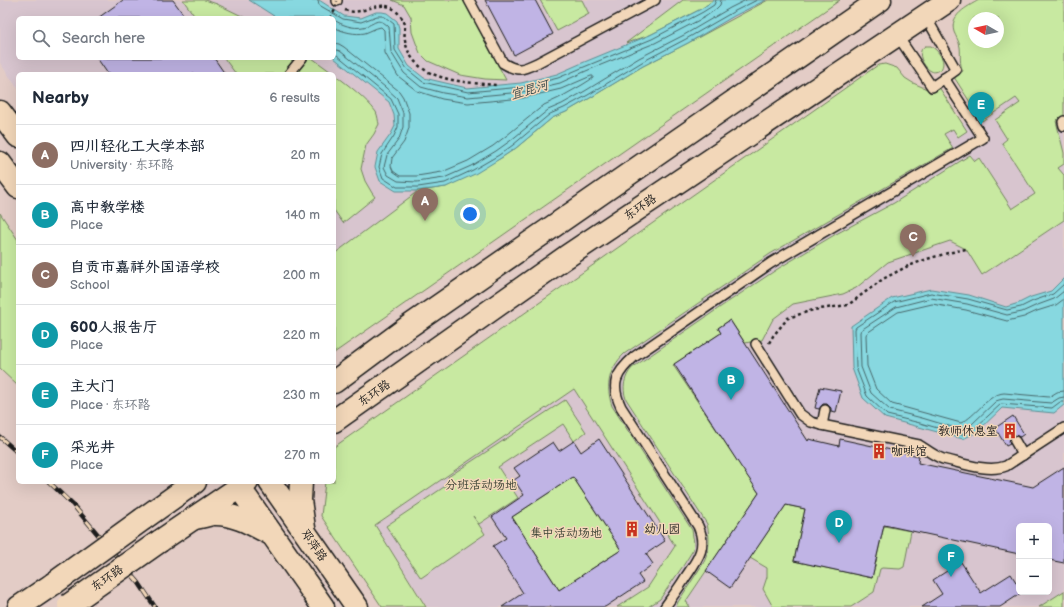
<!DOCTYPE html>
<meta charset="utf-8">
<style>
body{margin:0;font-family:"Balsamiq Sans","LXGW WenKai TC",sans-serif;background:#f6f6f7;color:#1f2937}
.controls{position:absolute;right:12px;bottom:12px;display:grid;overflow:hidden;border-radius:6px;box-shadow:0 4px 16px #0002}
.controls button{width:36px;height:36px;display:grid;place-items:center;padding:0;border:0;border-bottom:1px solid #e0e1e3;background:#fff;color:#1f2937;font:20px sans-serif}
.compass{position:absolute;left:968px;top:12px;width:36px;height:36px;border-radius:50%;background:#fff;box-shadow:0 4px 16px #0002;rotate:279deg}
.you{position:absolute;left:470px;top:214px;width:14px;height:14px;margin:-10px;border:3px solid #fff;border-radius:50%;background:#1a73e8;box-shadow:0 0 0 6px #1a73e833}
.badge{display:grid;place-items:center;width:26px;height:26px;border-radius:50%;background:#c8321e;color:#fff;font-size:13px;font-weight:700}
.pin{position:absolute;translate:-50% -33px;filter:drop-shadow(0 1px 2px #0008)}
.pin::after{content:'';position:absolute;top:21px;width:14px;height:12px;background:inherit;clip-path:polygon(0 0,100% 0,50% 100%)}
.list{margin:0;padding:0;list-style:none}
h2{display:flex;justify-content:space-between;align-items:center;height:52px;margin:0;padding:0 16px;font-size:17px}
h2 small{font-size:13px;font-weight:400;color:#747a83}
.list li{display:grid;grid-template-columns:26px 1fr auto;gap:12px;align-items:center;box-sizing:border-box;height:60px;padding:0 16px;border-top:1px solid #e0e1e3}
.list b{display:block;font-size:15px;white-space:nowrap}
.list p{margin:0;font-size:13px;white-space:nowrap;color:#747a83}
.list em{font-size:13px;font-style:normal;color:#747a83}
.icon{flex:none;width:22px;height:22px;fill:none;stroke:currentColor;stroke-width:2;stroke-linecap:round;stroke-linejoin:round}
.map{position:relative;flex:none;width:1064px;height:607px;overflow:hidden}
.search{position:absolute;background:#fff;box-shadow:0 4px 16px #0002;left:16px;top:16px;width:320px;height:44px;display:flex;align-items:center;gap:10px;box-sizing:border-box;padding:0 14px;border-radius:6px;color:#747a83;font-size:15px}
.panel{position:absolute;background:#fff;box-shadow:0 4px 16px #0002;left:16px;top:72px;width:320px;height:412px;border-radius:6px}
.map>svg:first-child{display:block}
.built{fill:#d8c5cf;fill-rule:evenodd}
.green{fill:#c8e9a1;stroke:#72825e;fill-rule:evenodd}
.water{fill:#87d8e0;stroke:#5c8d92}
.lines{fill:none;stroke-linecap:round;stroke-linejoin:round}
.shore{stroke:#47676a;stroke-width:1}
.building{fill:#c0b4e5;stroke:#1c1c1c;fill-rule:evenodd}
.service-casing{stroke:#1c1c1c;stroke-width:12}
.secondary-casing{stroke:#1c1c1c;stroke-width:25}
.trunk-casing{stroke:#1c1c1c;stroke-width:25}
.path{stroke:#1c1c1c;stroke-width:2.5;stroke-dasharray:3 3;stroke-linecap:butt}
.service{stroke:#f2d7b9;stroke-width:9}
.secondary{stroke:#f2d7b9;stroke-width:22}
.trunk{stroke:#f2d7b9;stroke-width:22}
.rail-casing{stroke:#1c1c1c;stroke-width:4.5}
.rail{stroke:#f2d7b9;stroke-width:3;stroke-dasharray:9;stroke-linecap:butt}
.trunk-bridge-casing{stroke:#1c1c1c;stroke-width:25;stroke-linecap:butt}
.path-bridge{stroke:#1c1c1c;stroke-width:2.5;stroke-dasharray:3 3;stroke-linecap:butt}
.trunk-bridge{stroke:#f2d7b9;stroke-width:22}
.labels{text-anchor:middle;stroke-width:3;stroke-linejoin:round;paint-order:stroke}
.street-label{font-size:12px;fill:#1c1c1c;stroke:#f2d7b9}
.poi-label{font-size:12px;fill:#1c1c1c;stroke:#f2d7b9;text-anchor:start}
.park-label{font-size:12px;fill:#3e4537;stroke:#f2d7b9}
.water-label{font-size:13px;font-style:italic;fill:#374b4d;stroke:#f2d7b9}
</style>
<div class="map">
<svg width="1064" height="607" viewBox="0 0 1064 607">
<rect width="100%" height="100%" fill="#e3ccc6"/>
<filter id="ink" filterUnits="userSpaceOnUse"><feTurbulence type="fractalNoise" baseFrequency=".025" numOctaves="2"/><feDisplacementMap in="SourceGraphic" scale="8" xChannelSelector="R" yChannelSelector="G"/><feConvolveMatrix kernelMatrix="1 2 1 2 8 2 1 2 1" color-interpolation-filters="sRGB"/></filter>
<g filter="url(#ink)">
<g class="built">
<path d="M0 0H822L334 352V74H18V89L0 63ZM18 18H334V58H18Z"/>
<path d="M1064 59V607H427L375 525 902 161ZM1019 526H1049V592H1019Z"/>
</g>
<g class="green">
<path d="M183 0H205L217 4 246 18H196Z"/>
<path d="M392 0H463L506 80 485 79 460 75 428 61 420 53 416 43 412 32 411 17 404 5Z"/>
<path d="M540 0H582L589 14 557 31Z"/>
<path d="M683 0H714L701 9 650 35 626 43Z"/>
<path d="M768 0H840L334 353V254L418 191 446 187 501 158 516 148 552 118 566 112 590 98 643 66 688 43Z"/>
<path d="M979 0H1064V116L1056 121 1064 153V164L1058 168 1064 175V220L982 275 966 249 950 241 888 262 856 288 843 294 793 304 773 319 762 340 745 343 730 320 718 328 721 333 673 365 759 493 686 601 690 607H676L678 602 704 562C710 549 710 538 707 524L626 399C622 388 624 377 632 368L722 306 779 268 836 234 894 203 970 155 975 161 979 158 1012 209 1035 194 1002 143 1007 139 995 120 1020 103 1016 98 982 121 954 77 963 71C959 64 961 55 960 47 959 41 956 37 954 32 949 15 967 7 979 0ZM974 18H998V42H974Z"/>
<path d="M925 46H931C936 49 943 57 943 63 943 66 942 67 941 70 937 71 935 73 931 71 926 69 918 57 921 51 921 49 923 48 925 46Z"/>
<path d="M224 58H312L334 74H236Z"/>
<path d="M885 64 897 68 905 78 913 83 927 89 930 93 939 87 967 131 958 137 953 129 944 134 953 148 770 254 624 354C609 369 605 385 612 406L692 530 694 543 693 550 683 566 660 599 648 607H617L648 587 675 546 574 389 375 525 426 607H382L321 516 325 482H334V447L878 65Z"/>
<path d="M334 74C348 85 366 98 376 112 378 116 378 121 379 124L374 134 366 145 361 169 365 181 372 193 375 197 343 223 334 210Z"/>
<path d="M0 213 18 240V386L0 369Z"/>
<path d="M565 400 586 432 574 441 563 424 498 467 518 498 479 524 473 516 485 534 421 578 386 526 450 483 448 477Z"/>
<path d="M573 477 621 550 559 590 512 517Z"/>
<path d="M786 505 805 509 794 561 872 578 884 526 911 531 904 567 900 569 882 568 880 569 874 592 851 607H773L763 589 767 577V568L750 558Z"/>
<path d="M1064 591V607H1039Z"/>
</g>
<g class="water">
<path d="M249 0H319L344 16 361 18 376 12H382L387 13 397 21 399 28V49L409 66 424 78 467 88 521 83 557 74 582 63 650 35 701 9 714 0H766L734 16 688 43 643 66 590 98 566 112 552 118 516 148 501 158 475 174 446 187 418 191H396L380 181 375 167 378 152 391 134 395 126 394 115 389 102 334 58V18H277Z"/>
<path d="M1064 278V405L1054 413 1002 408 977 432 963 439 919 427 885 418 863 398 852 368 851 326 892 298 931 289 969 295 1006 307 1019 303 1031 297 1051 291Z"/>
</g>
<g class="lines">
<g class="shore">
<path d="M318 0 319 5 343 19 361 22 377 16H382L385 17 394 24 395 50 407 69 423 82 468 92 522 87 558 78 584 67 652 39 703 12 714 5 716 0"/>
<path d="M334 20C342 25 353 29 363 27 375 25 377 15 389 27L391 52 404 73 421 87 443 93 468 97 522 92 560 83 586 71 655 43 705 17 716 9 720 5 721 0"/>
<path d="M334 27C342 32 356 35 365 33 371 31 375 28 381 27L384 30 385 53 398 76 417 91 442 99 468 103 523 98 561 89 591 76H593V78L582 85 559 98 544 105 506 136 493 146 468 161 442 172 417 176H400L393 171 391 166 392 158 404 142 409 128V113L403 97 399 91 344 47 339 44 334 43"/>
<path d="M334 49 340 51 385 87 397 98 403 113V127L399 139 387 155 384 167 388 175 398 181 417 182 444 178 471 166 496 151 510 141 548 110 562 104 585 91 639 58 684 35 730 8 746 0"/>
<path d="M334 54 337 55 391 99 398 114V127L394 136 382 154 379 167 383 178 397 187H418L445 183 473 170 499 155 513 145 550 114 564 108 588 95 642 62 686 39 733 12 757 0"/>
<path d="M1064 284 1053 294 1033 301 1021 307 1007 310 968 299 931 293 894 302 856 327 855 329 856 368 867 396 887 415 920 423 962 435 975 428 1001 404 1052 408 1060 402H1064"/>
<path d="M1064 291 1054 299 1035 306 1022 312 1007 315 967 304 931 298 896 307 861 330 860 332 861 367 871 393 890 410 922 418 962 430 972 424 996 401 999 400 1003 399 1051 403 1059 398 1064 397"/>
<path d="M1064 299 1056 305 1037 311 1024 317 1007 321 966 310 932 304 898 312 867 333 866 335 867 366 876 389 892 404 961 423C976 416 988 394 1004 393L1049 397 1057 392 1064 391"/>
</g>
</g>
<g class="building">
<path d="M123 0H173L186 18H98Z"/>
<path d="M485 0H535L553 34 514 55Z"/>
<path d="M97 58H214L225 74H108Z"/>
<path d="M730 320 808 441 809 439 839 446 840 439 919 456 918 463 1033 487 1064 467V563L1049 560V526H1019V554L884 525 872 578 794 561 805 509 786 505 730 588 706 571 759 493 741 467 674 364 721 333 718 328Z"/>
<path d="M820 387 841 391 836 412 831 411V408L827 404H823L819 409 815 408Z"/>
<path d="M1013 416 1024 434 1020 437 1015 435 1012 436 1009 441 1010 444 1006 446 995 428Z"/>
<path d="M599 439 665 541 646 554 653 564 638 575 643 582 605 607H502L523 593 493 546 506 538 492 517 524 495 514 480 520 476 514 468 553 442 559 451 574 441 581 452ZM573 477 621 550 559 590 512 517Z"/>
<path d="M961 562 981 593 1011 574 1019 587V592H1023L1000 607H922L942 594 933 580Z"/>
</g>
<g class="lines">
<g class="service-casing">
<g id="service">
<path d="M469 0 503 63C518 72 522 70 537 63L655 0"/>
<path d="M337 1V0"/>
<path d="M897 35 932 87 956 70 926 17"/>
<path d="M289 74 302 58"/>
<path d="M1064 121 1063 122 1064 126"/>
<path d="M756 344 800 414 811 422 822 425 919 445C927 450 934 456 943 459 962 463 988 473 1006 466L1064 428"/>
<path d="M822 425 825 410"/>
<path d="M1015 441 1023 455"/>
<path d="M665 607C672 597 679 588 685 578 697 560 708 548 698 526L621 407C610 384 616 373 634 357L771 263 983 138 944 78"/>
</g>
</g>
<g class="secondary-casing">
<g id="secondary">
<path d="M0 112 18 136"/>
<path d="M0 163 18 187"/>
<path d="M270 482 357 607"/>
<path d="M301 482 300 500 304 528"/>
<path d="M239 487 323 607"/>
<path d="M195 518C201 517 207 515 213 514 233 513 252 524 269 533"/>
</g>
</g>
<g class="trunk-casing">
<g id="trunk">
<path d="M334 382 408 327 880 0"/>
<path d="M334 421 566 257 949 0"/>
<path d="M143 519 195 482"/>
<path d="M160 541 247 482"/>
<path d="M19 607 53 584"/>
</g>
</g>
<g class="path">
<path d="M345 10C361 17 376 0 392 8 397 11 404 19 405 25 405 30 404 35 405 40 412 82 464 82 497 85"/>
<path d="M769 343 773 336 788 318 813 310 848 305 883 279 906 267 927 259 948 253 966 249"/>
</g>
<use href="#service" class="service"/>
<use href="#secondary" class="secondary"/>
<use href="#trunk" class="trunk"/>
<g class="rail-casing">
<g id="rail">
<path d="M0 437 18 453"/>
<path d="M49 482 73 505 139 583 155 607"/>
</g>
</g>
<use href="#rail" class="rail"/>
<g class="trunk-bridge-casing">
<g id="trunk-bridge">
<path d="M53 584 143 519"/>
<path d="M69 605 160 541"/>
</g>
</g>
<path class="path-bridge" d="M330 18 335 10 337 1"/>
<use href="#trunk-bridge" class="trunk-bridge"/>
</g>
</g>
<defs>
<g id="building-bare" transform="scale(1.2)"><path d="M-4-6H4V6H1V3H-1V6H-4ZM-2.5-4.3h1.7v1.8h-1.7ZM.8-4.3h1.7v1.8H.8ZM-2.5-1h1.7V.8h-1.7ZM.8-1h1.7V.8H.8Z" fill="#c8321e" stroke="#f2d7b9" stroke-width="2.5" paint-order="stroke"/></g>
</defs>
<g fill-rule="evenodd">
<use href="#building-bare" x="1010" y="431"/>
<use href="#building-bare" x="879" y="451"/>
<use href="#building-bare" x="632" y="529"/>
</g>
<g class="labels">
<g class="street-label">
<text transform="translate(640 207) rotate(-34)" y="4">东环路</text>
<text transform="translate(374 393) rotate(-35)" y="4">东环路</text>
<text transform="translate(314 545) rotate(55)" y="4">邓萍路</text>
<text transform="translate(107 578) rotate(-35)" y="4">东环路</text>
</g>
<g class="poi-label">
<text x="998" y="435" text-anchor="end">教师休息室</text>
<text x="891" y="455">咖啡馆</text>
<text x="644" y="533">幼儿园</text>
</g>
<g class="park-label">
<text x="481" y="489">分班活动场地</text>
<text x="566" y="537">集中活动场地</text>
</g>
<g class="water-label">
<text transform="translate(529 89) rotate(-16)" y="5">宜昆河</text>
</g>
</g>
</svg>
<div class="controls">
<button>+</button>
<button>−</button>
</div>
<svg class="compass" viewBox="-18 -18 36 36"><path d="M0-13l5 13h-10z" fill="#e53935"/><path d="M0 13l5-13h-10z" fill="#747a83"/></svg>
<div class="you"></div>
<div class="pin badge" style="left:425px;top:221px;background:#8d6e63">A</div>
<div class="pin badge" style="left:731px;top:400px;background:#0f9aa8">B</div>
<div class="pin badge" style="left:913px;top:257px;background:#8d6e63">C</div>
<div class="pin badge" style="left:839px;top:543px;background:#0f9aa8">D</div>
<div class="pin badge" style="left:981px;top:125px;background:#0f9aa8">E</div>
<div class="pin badge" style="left:951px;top:577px;background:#0f9aa8">F</div>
<div class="search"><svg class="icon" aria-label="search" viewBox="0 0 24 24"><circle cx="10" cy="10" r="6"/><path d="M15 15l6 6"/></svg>Search here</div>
<section class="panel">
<h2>Nearby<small>6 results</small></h2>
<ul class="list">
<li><span class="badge" style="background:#8d6e63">A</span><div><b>四川轻化工大学本部</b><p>University · 东环路</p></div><em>20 m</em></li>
<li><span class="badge" style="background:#0f9aa8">B</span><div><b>高中教学楼</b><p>Place</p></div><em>140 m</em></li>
<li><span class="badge" style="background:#8d6e63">C</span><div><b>自贡市嘉祥外国语学校</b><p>School</p></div><em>200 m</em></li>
<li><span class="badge" style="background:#0f9aa8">D</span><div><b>600人报告厅</b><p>Place</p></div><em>220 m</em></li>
<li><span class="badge" style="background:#0f9aa8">E</span><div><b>主大门</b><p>Place · 东环路</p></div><em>230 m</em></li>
<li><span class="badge" style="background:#0f9aa8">F</span><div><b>采光井</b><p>Place</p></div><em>270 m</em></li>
</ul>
</section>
</div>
